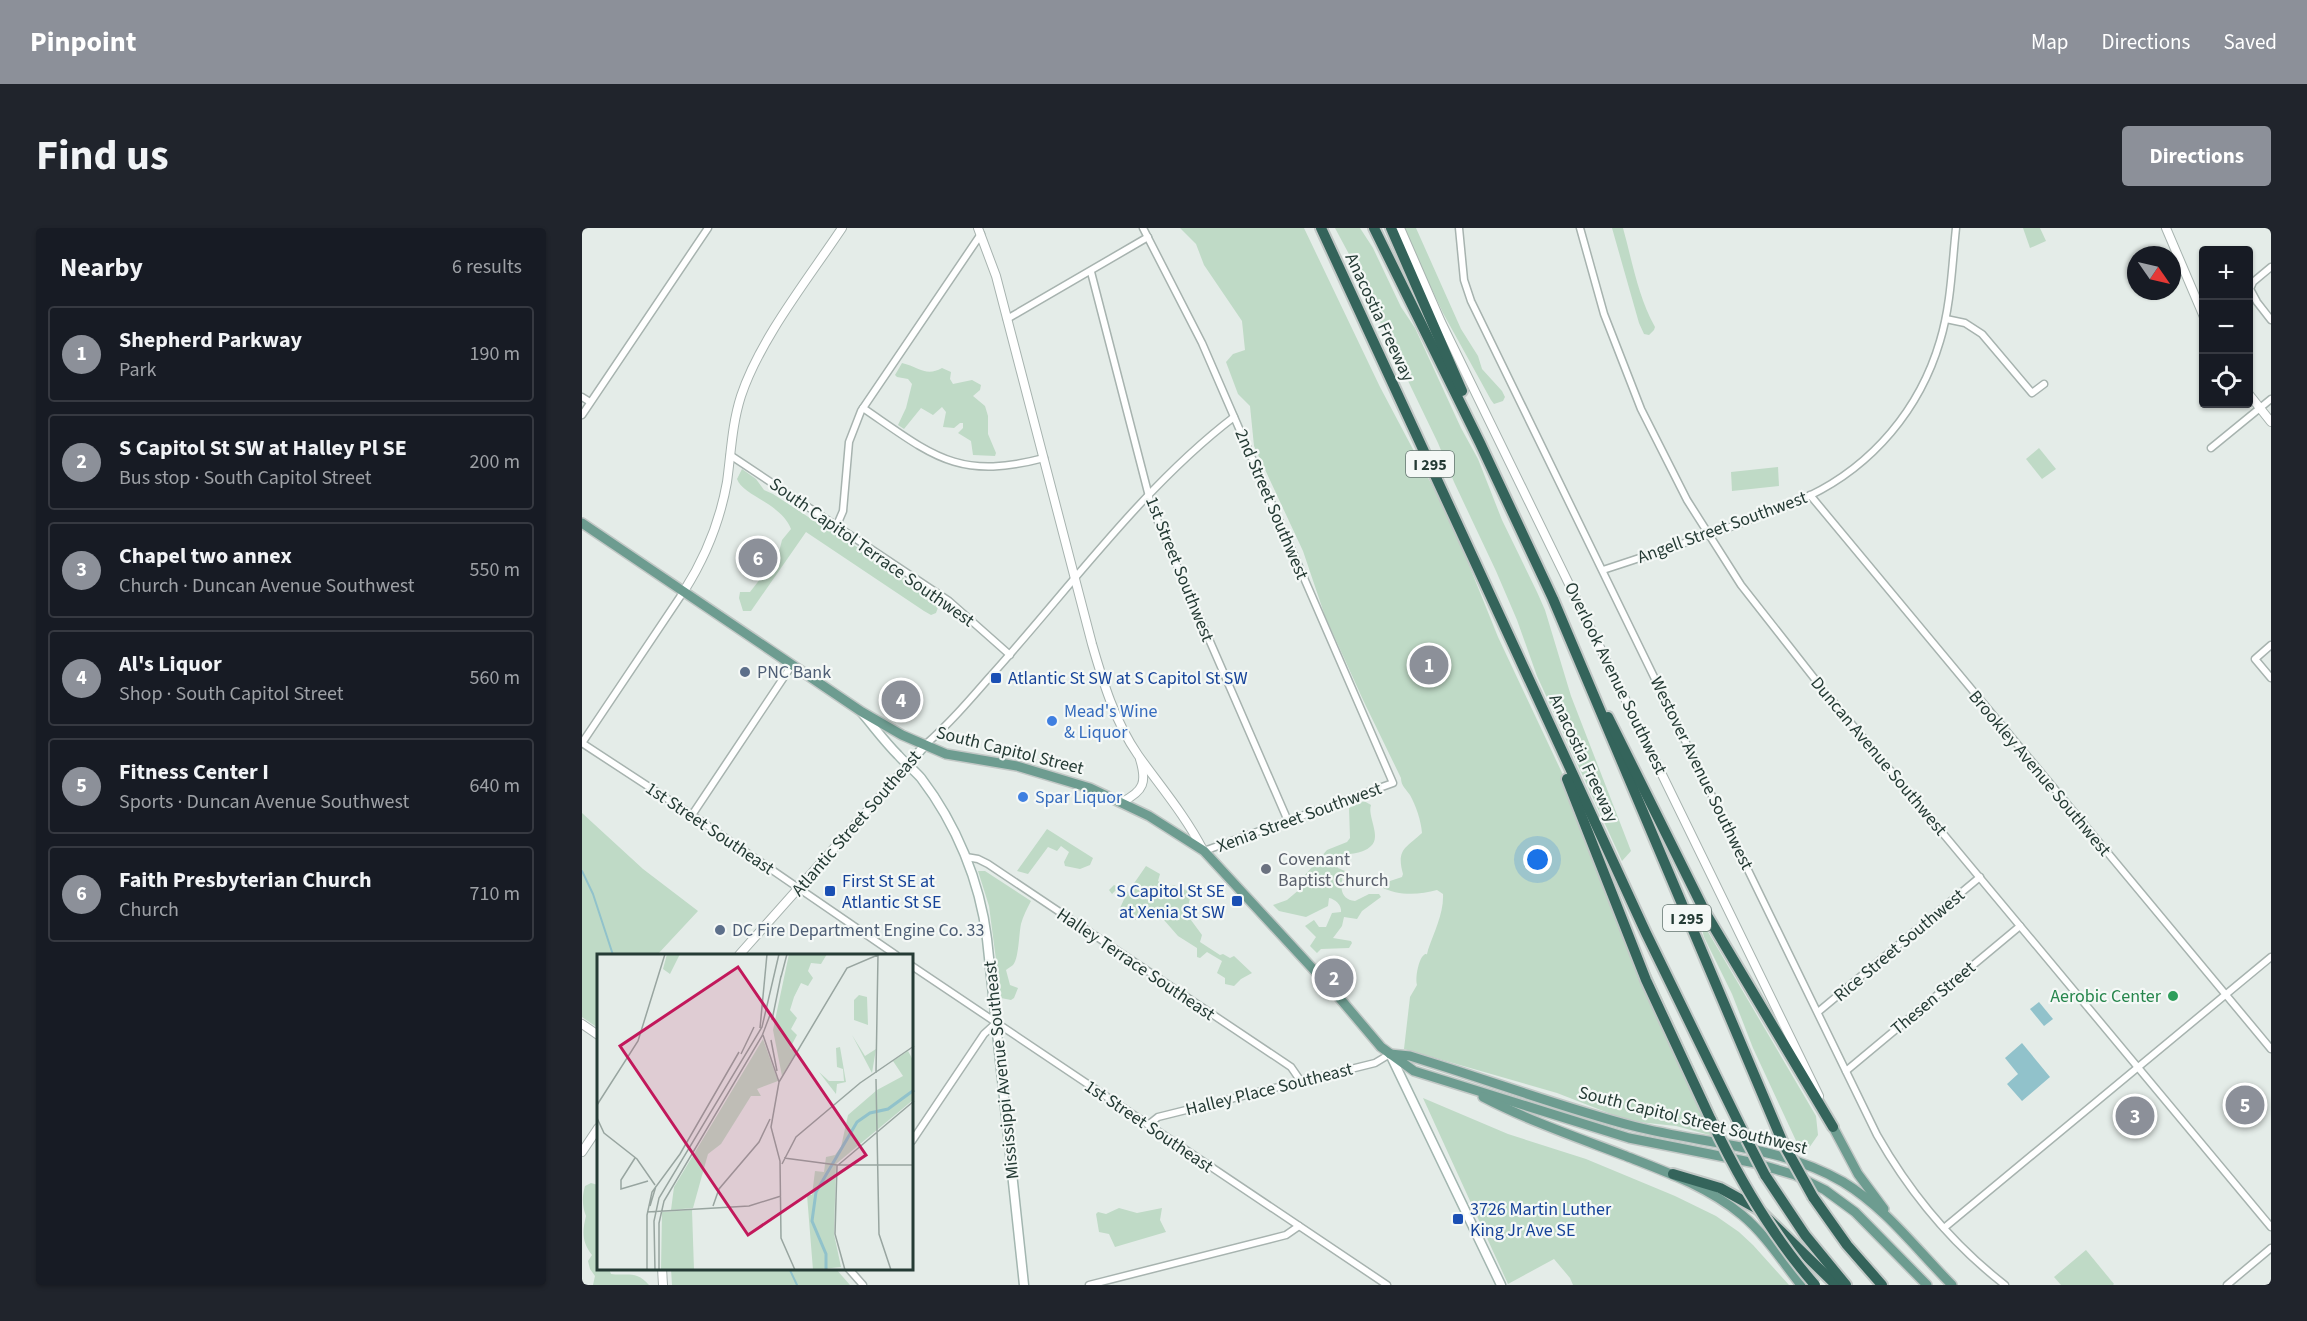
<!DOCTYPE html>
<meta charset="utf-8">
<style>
body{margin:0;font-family:"Source Sans 3",sans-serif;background:#20242c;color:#f1f3f6}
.controls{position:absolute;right:18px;top:18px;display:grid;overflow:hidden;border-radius:6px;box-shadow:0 2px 4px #0004}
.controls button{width:54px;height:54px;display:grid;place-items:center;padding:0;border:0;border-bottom:2px solid #363941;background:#171b24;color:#f1f3f6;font:30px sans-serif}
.compass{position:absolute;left:1545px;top:18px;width:54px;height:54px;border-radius:50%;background:#171b24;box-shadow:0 2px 4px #0004;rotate:124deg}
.you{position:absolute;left:956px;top:632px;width:21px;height:21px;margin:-15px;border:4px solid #fff;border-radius:50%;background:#1a73e8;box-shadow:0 0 0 9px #1a73e833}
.badge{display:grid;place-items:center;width:39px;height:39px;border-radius:50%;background:#8c9099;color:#fff;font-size:20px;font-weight:700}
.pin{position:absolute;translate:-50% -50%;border:3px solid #fff;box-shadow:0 2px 6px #0006}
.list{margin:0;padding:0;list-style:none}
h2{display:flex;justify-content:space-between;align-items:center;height:78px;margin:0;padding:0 24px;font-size:26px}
h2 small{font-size:20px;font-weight:400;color:#9ea1a6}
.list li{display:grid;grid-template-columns:39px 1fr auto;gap:18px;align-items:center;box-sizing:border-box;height:96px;margin:0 12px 12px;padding:0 12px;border:2px solid #363941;border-radius:6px}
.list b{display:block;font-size:22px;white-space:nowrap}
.list p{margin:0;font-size:20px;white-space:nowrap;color:#9ea1a6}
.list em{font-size:20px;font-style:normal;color:#9ea1a6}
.icon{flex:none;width:33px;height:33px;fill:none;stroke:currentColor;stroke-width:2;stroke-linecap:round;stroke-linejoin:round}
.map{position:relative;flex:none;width:1689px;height:1057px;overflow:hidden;border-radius:6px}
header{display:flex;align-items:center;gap:36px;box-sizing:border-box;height:84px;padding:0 30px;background:#8c9099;color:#fff}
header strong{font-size:28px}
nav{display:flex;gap:33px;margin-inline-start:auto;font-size:21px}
.intro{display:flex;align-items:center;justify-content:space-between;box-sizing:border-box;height:144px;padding:0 36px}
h1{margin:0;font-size:42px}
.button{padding:15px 27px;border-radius:6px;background:#8c9099;color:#fff;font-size:21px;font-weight:700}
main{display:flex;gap:36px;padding:0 36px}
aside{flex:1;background:#171b24;border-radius:6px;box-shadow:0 2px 4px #0004}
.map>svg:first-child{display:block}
.green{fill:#bfdac6}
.water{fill:#91c2cb}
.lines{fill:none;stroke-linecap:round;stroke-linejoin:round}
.stream{stroke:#91c2cb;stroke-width:2}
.minor-casing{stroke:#a7b3af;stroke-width:9}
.tertiary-casing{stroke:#a7b3af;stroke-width:10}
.secondary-casing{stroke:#a3b6b0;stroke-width:11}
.primary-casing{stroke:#c2c8c6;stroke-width:12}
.motorway-casing{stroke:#c2c8c6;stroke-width:14}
.minor{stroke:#fff;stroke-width:6}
.tertiary{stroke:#fff;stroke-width:8}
.secondary{stroke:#fff;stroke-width:8}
.primary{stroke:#6d9c90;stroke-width:9}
.motorway{stroke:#34645b;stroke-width:10}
.motorway-bridge-casing{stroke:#c2c8c6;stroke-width:14;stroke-linecap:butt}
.motorway-bridge{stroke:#34645b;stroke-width:10}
.service-dot{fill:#5c6f8a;stroke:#f4f8f6;stroke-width:2}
.transit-dot{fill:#1a4fb4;stroke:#f4f8f6;stroke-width:2}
.shop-dot{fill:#3f7fe0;stroke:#f4f8f6;stroke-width:2}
.worship-dot{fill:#6b7280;stroke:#f4f8f6;stroke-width:2}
.leisure-dot{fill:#2e9e5b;stroke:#f4f8f6;stroke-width:2}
.labels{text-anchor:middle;stroke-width:4.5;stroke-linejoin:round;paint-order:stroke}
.shield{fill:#f4f8f6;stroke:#63746f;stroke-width:1.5}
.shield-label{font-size:16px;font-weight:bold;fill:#253b35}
.street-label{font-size:18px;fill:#253b35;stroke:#f4f8f6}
.service-label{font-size:18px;fill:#4e5e75;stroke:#f4f8f6;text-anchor:start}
.transit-label{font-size:18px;fill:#164399;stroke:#f4f8f6;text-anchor:start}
.shop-label{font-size:18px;fill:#366cbe;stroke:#f4f8f6;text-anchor:start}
.worship-label{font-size:18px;fill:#5b616d;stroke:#f4f8f6;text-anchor:start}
.leisure-label{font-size:18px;fill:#27864d;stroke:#f4f8f6;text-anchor:end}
.inset-river{fill:none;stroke:#91c2cb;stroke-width:3}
.inset-road{fill:none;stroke:#98a5a0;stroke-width:1.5}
.view{fill:#c2185b;fill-opacity:0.15;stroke:#c2185b;stroke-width:3}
.inset-edge{fill:none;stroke:#253b35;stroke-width:3}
</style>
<header>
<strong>Pinpoint</strong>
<nav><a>Map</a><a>Directions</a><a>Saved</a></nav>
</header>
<div class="intro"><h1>Find us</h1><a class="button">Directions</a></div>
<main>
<aside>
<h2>Nearby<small>6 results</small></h2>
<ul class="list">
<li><span class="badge">1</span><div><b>Shepherd Parkway</b><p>Park</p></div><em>190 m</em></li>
<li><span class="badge">2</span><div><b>S Capitol St SW at Halley Pl SE</b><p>Bus stop · South Capitol Street</p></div><em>200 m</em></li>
<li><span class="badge">3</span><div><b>Chapel two annex</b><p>Church · Duncan Avenue Southwest</p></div><em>550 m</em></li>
<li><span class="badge">4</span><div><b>Al's Liquor</b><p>Shop · South Capitol Street</p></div><em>560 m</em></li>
<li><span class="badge">5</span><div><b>Fitness Center I</b><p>Sports · Duncan Avenue Southwest</p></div><em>640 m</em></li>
<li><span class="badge">6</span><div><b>Faith Presbyterian Church</b><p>Church</p></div><em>710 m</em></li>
</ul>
</aside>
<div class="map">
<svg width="1689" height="1057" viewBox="0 0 1689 1057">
<rect width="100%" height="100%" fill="#e4ece8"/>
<g class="green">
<path d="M598 0H722L798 159 870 295 916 409 1022 634 1029 659 1142 904 1139 903 1135 909 1094 898 1047 893 975 865 822 821 828 769 835 757C833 751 836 735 840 729 846 722 844 731 846 722 852 704 862 685 861 666L855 662C837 667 816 668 799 659V656L820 649 821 646C814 621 824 620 840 605 839 592 834 578 828 567 824 561 819 558 819 550L782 474 743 388 721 323 672 218 668 178 656 166 644 134 651 126 663 122 660 93 622 37 614 16Z"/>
<path d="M753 0H778L791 20 819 79 833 100 879 200 896 231 920 292 955 364 963 382 989 468 1049 623 1040 633 955 448 935 392 914 343 872 254 856 215 802 103 776 43Z"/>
<path d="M821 0H834L879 101 896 128 900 141 920 163 923 169 921 173 912 176 909 172 861 85Z"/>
<path d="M1030 0H1041C1050 32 1056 69 1073 99L1072 102 1067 107 1062 106 1057 95Z"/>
<path d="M1441 0H1458L1464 13 1448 20Z"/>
<path d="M320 135C337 139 344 149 360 140L369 144 368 151 371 156 390 152 399 157 398 162 391 168 403 178 406 188V206L414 225 413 228 391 227 389 213 376 205 381 200V195H378L372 200 361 199 364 184 360 179 351 187 339 180 322 201 316 197 324 180 330 156 326 151 315 149 313 147Z"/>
<path d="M1457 220 1474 241 1460 251 1444 231Z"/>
<path d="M1196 239 1197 258 1150 263 1149 244Z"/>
<path d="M160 241 174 251 182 262 191 266 234 294 243 298 358 374 354 385 349 387 342 383 224 304 169 383H161L157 370 158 364H168L196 328 200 312 209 301C199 275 161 268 155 251Z"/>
<path d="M782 573 789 577C785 588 800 609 789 618 780 627 764 625 753 629L756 640 763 643C758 655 756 671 773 673L787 666H797L799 669 780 683 775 691 762 689 760 698 751 710 769 713 770 715 767 720 739 721 735 725 728 718 734 709 723 698 732 692 737 699H744L750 685 759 684C760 677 753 671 747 670L746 678 724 689 697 683 691 677 705 672 718 661 723 653V647L745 622 765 614 768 610 767 580Z"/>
<path d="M0 585 61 641 116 683 75 727H16V800L0 789Z"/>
<path d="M465 601 511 630 508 637 498 641 483 638 482 634 487 624 479 618 475 623 466 619 446 646 435 643Z"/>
<path d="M564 638 578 646 576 653 586 660 592 657 599 661 610 663 606 678 608 683 606 688 620 707 618 714 638 727 641 726 648 730 652 728 670 745 659 751 652 758 643 756V750L635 745 640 733 625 724 618 730 615 729V720L596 708 582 692 573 690 558 679 559 686 553 692 538 680 544 667 535 661 530 666 527 662 532 657 546 664Z"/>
<path d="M396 643H403L449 673C445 681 441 688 439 696 437 704 437 730 431 737 429 739 426 740 424 742L428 757 436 760 432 770 429 772 419 770 407 678Z"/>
<path d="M1118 694 1122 697 1234 888 1236 907 1227 920 1220 922 1216 917 1171 820 1150 766 1122 709Z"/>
<path d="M841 870 926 906 1004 931 1093 968 1134 988 1157 1004 1171 1017 1207 1057H991L988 1050 972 1031 926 1056Z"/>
<path d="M9 955 16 957V1040L27 1041 29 1046C44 1048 55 1042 67 1057H11L13 1048 8 1041 6 1033 10 1027C0 1014 0 1004 4 988 0 978 0 968 3 958Z"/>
<path d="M537 980 555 985 580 980 578 992 584 1004 533 1019 527 1006 517 1004 514 986 516 984 524 986Z"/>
<path d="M1504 1022 1532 1056 1531 1057H1479L1472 1049Z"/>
<path d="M89 1041H254L268 1057H90Z"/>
</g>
<g class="water">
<path d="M1457 774 1471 791 1462 798 1448 781Z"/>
<path d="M1440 815 1468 849 1440 873 1425 856 1436 846 1423 830Z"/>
</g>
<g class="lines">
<g class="stream">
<path d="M0 643 11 666 31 727"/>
<path d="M207 1040 215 1057"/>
</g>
<g class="minor-casing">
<g id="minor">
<path d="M561 0 620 115 811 555 622 623"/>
<path d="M877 0 882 52 889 73 1295 907C1328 965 1370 1016 1423 1057"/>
<path d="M998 0 1022 86 1059 181 1105 272 1159 357 1243 464 1689 999"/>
<path d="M1689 39 1671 54 1668 61 1675 74 1689 92"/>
<path d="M509 44 570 280 706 593"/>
<path d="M425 91 566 9"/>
<path d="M1364 91 1383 95 1400 106 1450 165 1462 156"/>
<path d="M0 169 8 174"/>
<path d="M281 180C350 227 375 253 462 230"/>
<path d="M0 187 126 0"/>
<path d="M1629 220 1689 171"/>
<path d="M148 227 367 373 428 427"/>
<path d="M1228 267 1689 821"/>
<path d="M255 297 261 283 267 214 279 183 399 6"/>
<path d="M1021 342C1067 327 1113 312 1159 295 1181 286 1205 279 1227 268 1291 237 1338 181 1358 113 1369 77 1370 37 1374 0"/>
<path d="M1689 417 1673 431 1689 450"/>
<path d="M0 515 110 587 314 727"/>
<path d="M0 515 102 363"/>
<path d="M343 517C366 497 386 474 406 451 484 365 560 259 652 189"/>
<path d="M110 587 210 437"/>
<path d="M384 629 396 631 406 636 709 839 718 852"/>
<path d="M330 738 805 1057"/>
<path d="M1236 784 1398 649"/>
<path d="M1264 843 1438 698"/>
<path d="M566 897 576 889 793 835 808 826"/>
<path d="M330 913 402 806 414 795"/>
<path d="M1362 1000 1689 729"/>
<path d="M266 1040 281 1057"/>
<path d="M507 1057 704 1007 717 998"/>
<path d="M1645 1057 1689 1020"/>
</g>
</g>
<g class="tertiary-casing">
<g id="tertiary">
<path d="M396 0 414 48 510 416C521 454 533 494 556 527 578 558 603 587 621 622"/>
<path d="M818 0 859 94 1237 868"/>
<path d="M1584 0 1622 89"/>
<path d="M1666 165 1689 194"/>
<path d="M102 363C123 330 138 293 145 254 149 225 150 196 159 168 178 111 226 51 260 0"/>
<path d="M540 574C562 563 565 554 558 531"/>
<path d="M157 727 326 537"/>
<path d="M0 796 16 807"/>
<path d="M0 924 16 900"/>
<path d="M80 1040 81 1057"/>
</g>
</g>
<g class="secondary-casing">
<g id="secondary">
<path d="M280 485C292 499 303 514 316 527 323 535 332 542 339 550 374 596 398 653 405 711L442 1057"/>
<path d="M326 537 343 517"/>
<path d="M808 826 919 1057"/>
</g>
</g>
<g class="primary-casing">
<g id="primary">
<path d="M0 295 280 484 320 507 364 526 435 538 508 560 567 588 622 623 755 767 799 819 832 843 1047 910 1173 935 1213 947 1243 962 1273 984 1345 1057"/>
<path d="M808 826 828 828 847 834C915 855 982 880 1051 898 1120 916 1198 917 1261 954 1304 980 1335 1022 1370 1057"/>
<path d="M901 869C945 892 994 909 1041 927 1082 943 1125 958 1160 987 1183 1006 1200 1033 1219 1057"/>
<path d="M1251 899 1276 946 1302 981"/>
</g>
</g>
<g class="motorway-casing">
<g id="motorway">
<path d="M739 0 1064 705 1165 912"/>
<path d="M792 0 898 215 971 371 1201 915"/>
<path d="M809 0 880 163"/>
<path d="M1026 489 1123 684 1251 899"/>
<path d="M985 551 1064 752 1129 892"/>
<path d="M1091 946 1138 960 1176 981 1254 1057"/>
<path d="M1183 947 1223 1007 1264 1057"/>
<path d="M1231 969 1265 1017 1300 1057"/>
</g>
</g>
<use href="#minor" class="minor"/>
<use href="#tertiary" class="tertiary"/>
<use href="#secondary" class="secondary"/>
<use href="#primary" class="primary"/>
<use href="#motorway" class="motorway"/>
<g class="motorway-bridge-casing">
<g id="motorway-bridge">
<path d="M1129 892C1157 951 1190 1008 1233 1057"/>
<path d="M1165 912 1183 947"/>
<path d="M1201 915 1231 969"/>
</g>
</g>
<use href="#motorway-bridge" class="motorway-bridge"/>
</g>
<g class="service-dot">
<circle cx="163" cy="444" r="6"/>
<circle cx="138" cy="702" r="6"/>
</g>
<g class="transit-dot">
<rect x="408" y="444" width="12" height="12" rx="3"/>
<rect x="242" y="657" width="12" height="12" rx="3"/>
<rect x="649" y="667" width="12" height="12" rx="3"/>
<rect x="870" y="985" width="12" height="12" rx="3"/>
</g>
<g class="shop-dot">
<circle cx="470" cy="493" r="6"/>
<circle cx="441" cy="569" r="6"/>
</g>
<circle class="worship-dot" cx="684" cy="641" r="6"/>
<circle class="leisure-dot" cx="1591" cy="768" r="6"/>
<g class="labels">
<g class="shield">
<rect x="824" y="223" width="48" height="26" rx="4.5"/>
<rect x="1081" y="677" width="48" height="26" rx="4.5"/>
</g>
<g class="shield-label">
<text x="848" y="242">I 295</text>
<text x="1105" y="696">I 295</text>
</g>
<g class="street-label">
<text transform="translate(798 89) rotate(65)" y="6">Anacostia Freeway</text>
<text transform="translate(690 276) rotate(67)" y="6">2nd Street Southwest</text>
<text transform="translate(1140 299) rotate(-20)" y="6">Angell Street Southwest</text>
<text transform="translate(290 324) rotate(35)" y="6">South Capitol Terrace Southwest</text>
<text transform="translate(598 341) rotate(68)" y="6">1st Street Southwest</text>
<text transform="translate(1034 450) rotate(64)" y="6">Overlook Avenue Southwest</text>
<text transform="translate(428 522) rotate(14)" y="6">South Capitol Street</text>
<text transform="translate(1297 528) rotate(50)" y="6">Duncan Avenue Southwest</text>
<text transform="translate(1002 530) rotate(65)" y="6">Anacostia Freeway</text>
<text transform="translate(1120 545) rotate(64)" y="6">Westover Avenue Southwest</text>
<text transform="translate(1458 545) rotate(50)" y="6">Brookley Avenue Southwest</text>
<text transform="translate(717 589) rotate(-20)" y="6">Xenia Street Southwest</text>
<text transform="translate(274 595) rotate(-49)" y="6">Atlantic Street Southeast</text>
<text transform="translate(128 600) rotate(34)" y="6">1st Street Southeast</text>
<text transform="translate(1317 717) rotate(-40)" y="6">Rice Street Southwest</text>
<text transform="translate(554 736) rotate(34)" y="6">Halley Terrace Southeast</text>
<text transform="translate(1351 770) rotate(-40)" y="6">Thesen Street</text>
<text transform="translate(419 842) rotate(-96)" y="6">Mississippi Avenue Southeast</text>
<text transform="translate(687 861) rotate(-14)" y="6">Halley Place Southeast</text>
<text transform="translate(1111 892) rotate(14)" y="6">South Capitol Street Southwest</text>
<text transform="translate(567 898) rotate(34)" y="6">1st Street Southeast</text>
</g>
<g class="service-label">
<text x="175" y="450">PNC Bank</text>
<text x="150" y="708">DC Fire Department Engine Co. 33</text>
</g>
<g class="transit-label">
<text x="426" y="456">Atlantic St SW at S Capitol St SW</text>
<text x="260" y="659">First St SE at<tspan x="260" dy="21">Atlantic St SE</tspan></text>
<text x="643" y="669" text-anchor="end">S Capitol St SE<tspan x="643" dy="21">at Xenia St SW</tspan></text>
<text x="888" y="987">3726 Martin Luther<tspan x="888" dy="21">King Jr Ave SE</tspan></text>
</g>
<g class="shop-label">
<text x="482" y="489">Mead's Wine<tspan x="482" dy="21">&amp; Liquor</tspan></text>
<text x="453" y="575">Spar Liquor</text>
</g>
<g class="worship-label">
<text x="696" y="637">Covenant<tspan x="696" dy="21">Baptist Church</tspan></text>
</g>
<g class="leisure-label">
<text x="1579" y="774">Aerobic Center</text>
</g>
</g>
<g transform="translate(15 726)">
<rect width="316" height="316" fill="#e4ece8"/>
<path d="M70 0H83L73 20 66 15ZM192 0H230L224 10 214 9 211 17 216 24 211 32 204 29 197 43 193 56 200 64 194 75 200 81 193 94 199 98 185 122 176 76ZM262 41 270 43 271 71 257 66V46ZM255 81 268 102 279 95 275 119ZM166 85 181 127 160 135 164 142H154L124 190 111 200 96 254 74 256 77 233ZM243 93 249 128 240 130 239 140 222 118 232 127H247L246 115 240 113 239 94ZM311 97 316 106V146L239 210 237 280 244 313 216 316 210 241H215L218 217 227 218 229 203 238 201 244 193 251 161 280 136 306 122 296 107ZM95 256 97 316H64L65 258Z" fill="#bfdac6"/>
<path class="inset-river" d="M229 316V300L215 267 219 238 260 168 273 159 291 155 317 136"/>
<path class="inset-road" d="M184 23 190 0M175 66 184 22M163 74 170 0M166 81 182 128M174 86 180 117M144 100 157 73M279 119 281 1M279 125 282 280 294 316M0 151 41 87 68 0M0 164 7 179 40 205 58 231M38 204 24 226V235L51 227M187 204 240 211H317M185 210 199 183 263 129 317 92M53 252 59 232M116 252 122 235 162 188 173 165M50 258 152 252 184 242M50 316V261L55 238 83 200 142 98M58 316 57 267 62 244 165 73 182 0M62 316V269L67 247 165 82 173 61M198 316 184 284 183 207 174 173 182 128 250 14 283 0M248 316 238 280 240 212 317 147"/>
<path class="view" d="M141 13 269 201 151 281 23 92Z"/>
<rect width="316" height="316" class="inset-edge"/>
</g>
</svg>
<div class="controls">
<button>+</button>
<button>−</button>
<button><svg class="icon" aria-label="locate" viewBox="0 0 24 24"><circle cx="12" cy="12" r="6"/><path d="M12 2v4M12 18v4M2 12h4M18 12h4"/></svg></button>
</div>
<svg class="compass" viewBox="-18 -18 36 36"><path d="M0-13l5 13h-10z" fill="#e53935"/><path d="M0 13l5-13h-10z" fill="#9ea1a6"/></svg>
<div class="you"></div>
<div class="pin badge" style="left:847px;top:437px">1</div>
<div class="pin badge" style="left:752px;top:750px">2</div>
<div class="pin badge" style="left:1553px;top:888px">3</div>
<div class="pin badge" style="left:319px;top:472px">4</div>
<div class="pin badge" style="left:1663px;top:877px">5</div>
<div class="pin badge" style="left:176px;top:330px">6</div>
</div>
</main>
